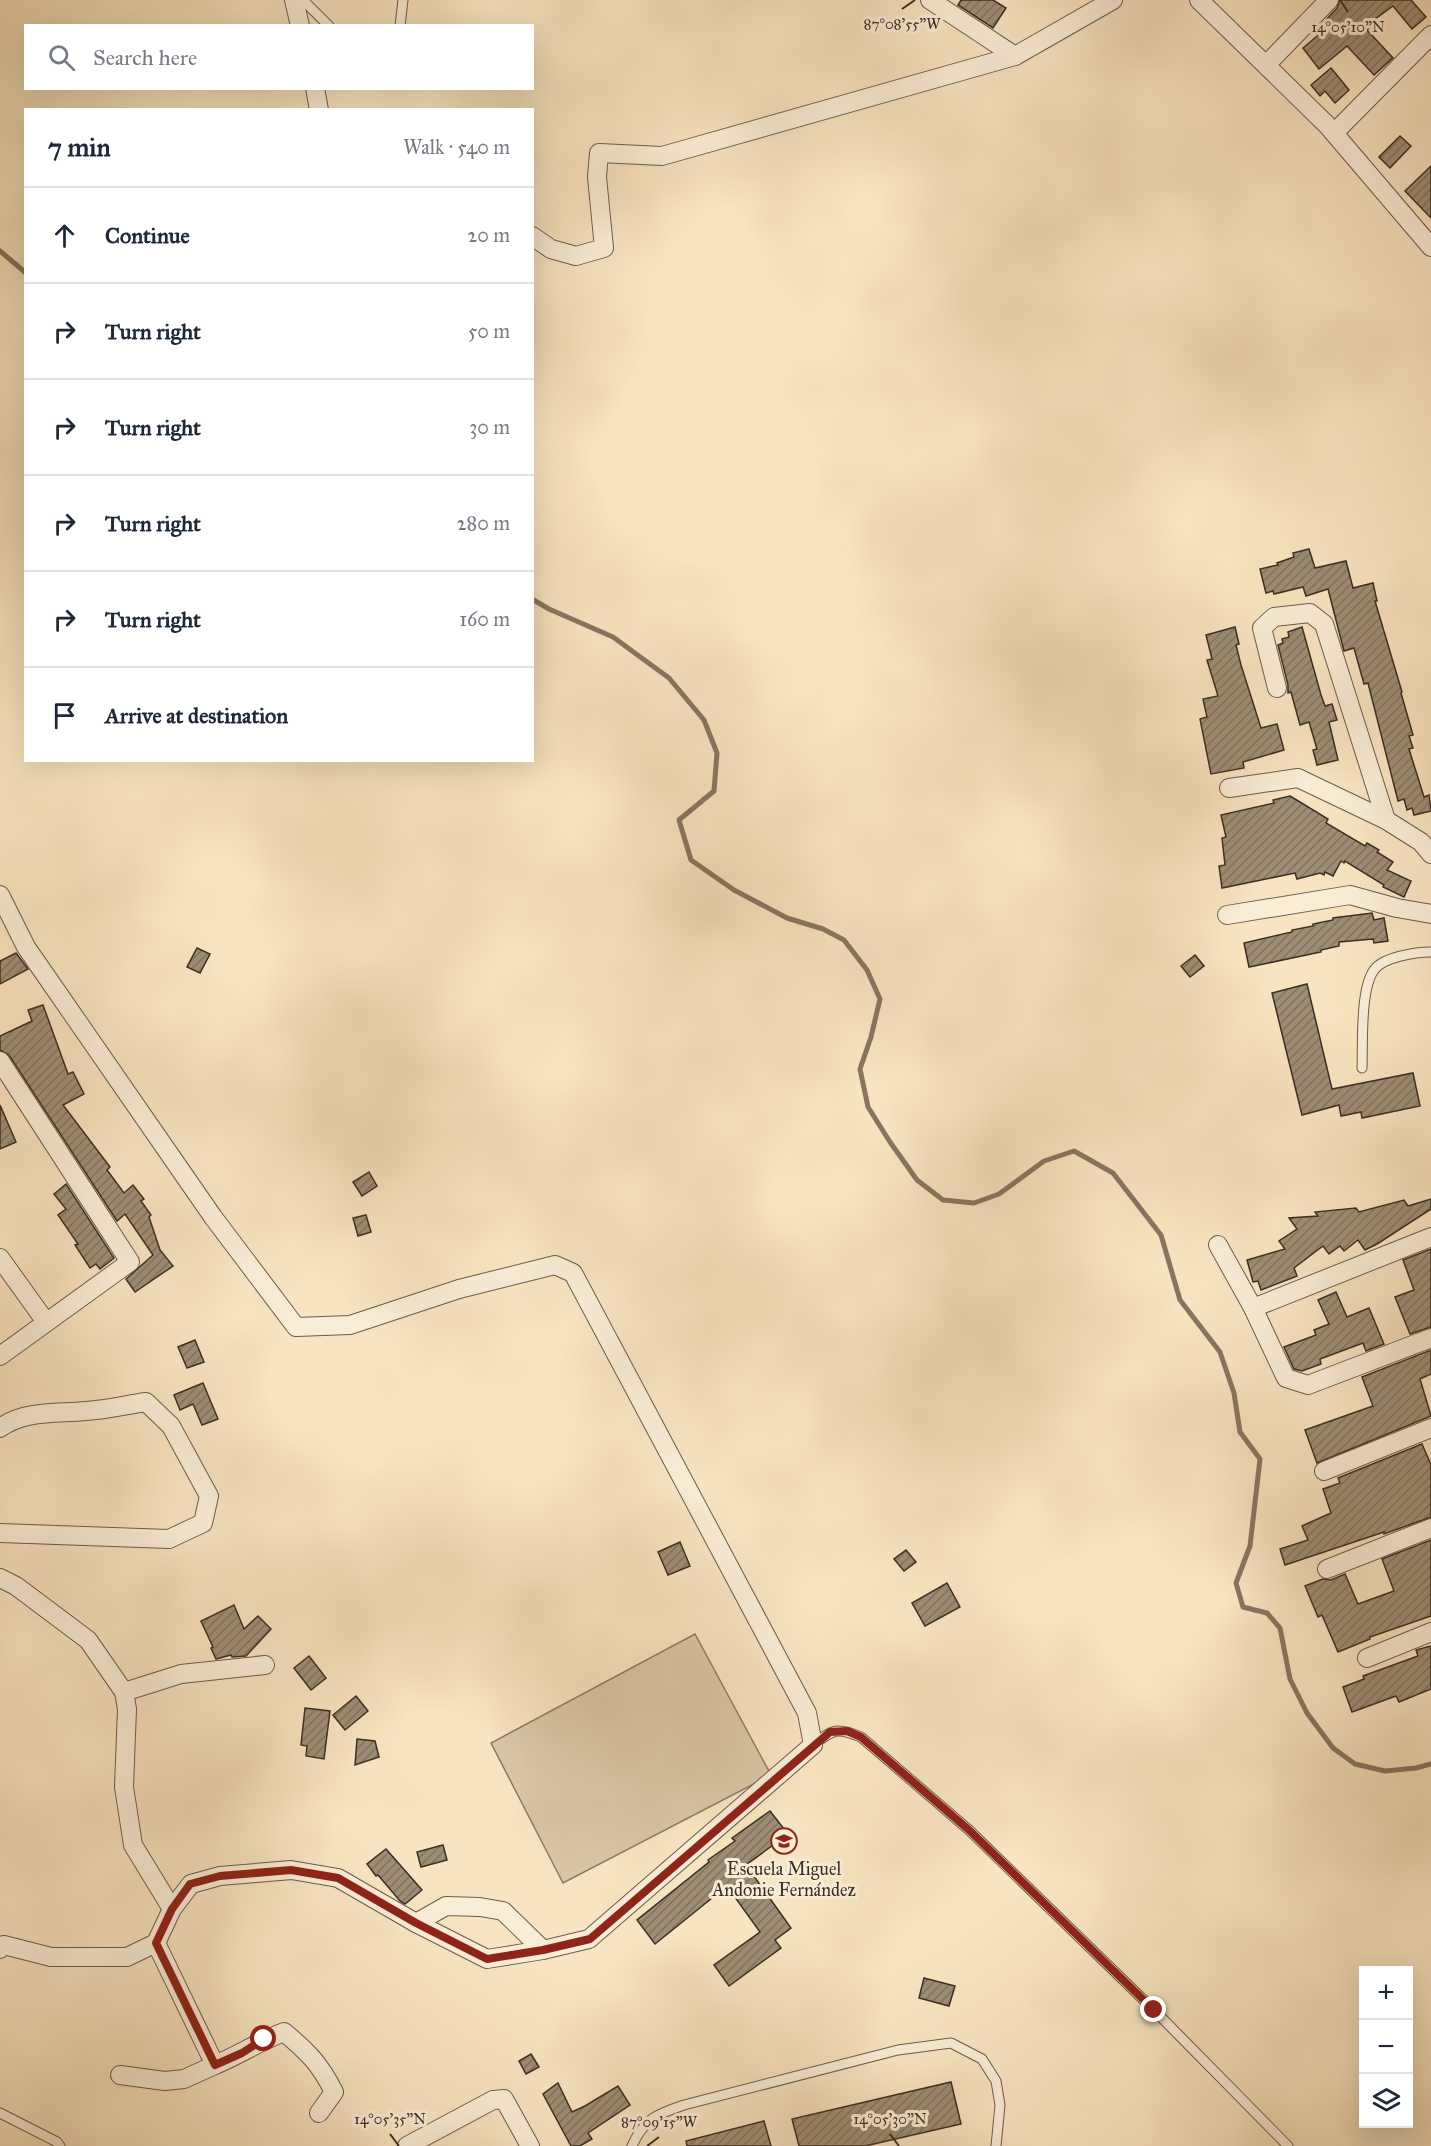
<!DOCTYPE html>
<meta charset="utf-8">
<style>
body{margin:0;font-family:"IM FELL Great Primer",serif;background:#f6f6f7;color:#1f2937}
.controls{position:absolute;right:18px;bottom:18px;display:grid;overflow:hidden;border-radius:0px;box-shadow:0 6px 24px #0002}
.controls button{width:54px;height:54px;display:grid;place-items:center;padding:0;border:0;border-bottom:2px solid #e0e1e3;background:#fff;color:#1f2937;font:30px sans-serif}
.stop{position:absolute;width:18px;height:18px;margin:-14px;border:4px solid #8f2418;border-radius:50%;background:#fff}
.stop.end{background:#8f2418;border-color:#fff;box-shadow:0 2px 6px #0008}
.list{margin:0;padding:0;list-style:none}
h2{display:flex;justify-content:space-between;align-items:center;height:78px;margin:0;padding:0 24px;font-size:26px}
h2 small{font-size:20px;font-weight:400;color:#747a83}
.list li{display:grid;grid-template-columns:39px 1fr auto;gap:18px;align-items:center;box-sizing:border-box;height:96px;padding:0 24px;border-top:2px solid #e0e1e3}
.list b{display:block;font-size:22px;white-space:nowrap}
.list em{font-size:20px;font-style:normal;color:#747a83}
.icon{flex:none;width:33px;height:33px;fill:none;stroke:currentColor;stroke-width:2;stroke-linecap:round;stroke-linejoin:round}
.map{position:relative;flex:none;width:1431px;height:2146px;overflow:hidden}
.search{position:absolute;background:#fff;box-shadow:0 6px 24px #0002;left:24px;top:24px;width:510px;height:66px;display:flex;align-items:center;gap:15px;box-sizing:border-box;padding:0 21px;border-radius:0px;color:#747a83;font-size:22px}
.panel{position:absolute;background:#fff;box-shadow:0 6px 24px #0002;left:24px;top:108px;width:510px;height:654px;border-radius:0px}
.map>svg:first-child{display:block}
.grass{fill:#d8c5a5;stroke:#8a7a64;stroke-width:1.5}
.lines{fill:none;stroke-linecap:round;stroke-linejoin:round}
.stream{stroke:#867660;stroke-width:5}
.building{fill:url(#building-hatch);stroke:#3b2e22;stroke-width:1.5}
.lane-casing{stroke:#6a5c4a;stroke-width:11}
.street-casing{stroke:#6a5c4a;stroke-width:20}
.lane{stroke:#faedd6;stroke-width:9}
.street{stroke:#faedd6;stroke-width:18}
.route{stroke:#8f2418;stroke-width:8}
.ticks{fill:none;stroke:#3b2e22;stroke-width:2}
.labels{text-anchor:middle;stroke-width:6;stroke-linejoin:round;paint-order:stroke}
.poi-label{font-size:18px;fill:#3b2e22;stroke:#faedd6}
.ticks-label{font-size:15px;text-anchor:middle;fill:#3b2e22;stroke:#faedd6;stroke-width:6;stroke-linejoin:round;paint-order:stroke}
</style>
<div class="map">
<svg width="1431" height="2146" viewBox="0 0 1431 2146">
<defs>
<pattern id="building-hatch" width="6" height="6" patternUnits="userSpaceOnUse" patternTransform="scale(1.5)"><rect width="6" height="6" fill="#9d8d74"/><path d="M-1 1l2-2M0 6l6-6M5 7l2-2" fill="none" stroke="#81745f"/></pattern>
</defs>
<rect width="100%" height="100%" fill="#f8e4c0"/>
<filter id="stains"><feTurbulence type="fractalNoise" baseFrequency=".00333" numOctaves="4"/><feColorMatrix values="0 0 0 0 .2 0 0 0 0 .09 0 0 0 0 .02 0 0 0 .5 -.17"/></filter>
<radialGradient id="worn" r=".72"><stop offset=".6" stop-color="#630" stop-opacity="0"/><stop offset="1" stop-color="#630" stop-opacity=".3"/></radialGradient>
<path class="grass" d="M695 1634 771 1775 563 1883 491 1743Z"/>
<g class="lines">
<g class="stream">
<path d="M0 251 26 273"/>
<path d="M532 599 549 609 613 637 669 678 704 720 717 753 714 791 679 820 691 860 734 890 787 918 823 929 844 940 867 970 880 999 871 1037 860 1069 868 1107 890 1142 917 1180 943 1200 974 1203 999 1194 1044 1161 1074 1151 1113 1173 1161 1235 1180 1300 1220 1352 1234 1393 1240 1432 1260 1459 1250 1546 1236 1583 1243 1607 1267 1613 1280 1628 1290 1679 1307 1713 1333 1748 1355 1764 1385 1771 1416 1768 1431 1764"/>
</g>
</g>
<g class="building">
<path d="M961 0H993L1006 8 993 28 958 5Z"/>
<path d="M1340 0H1411L1426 17 1412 29 1393 6 1367 25 1369 28 1367 30 1393 58 1374 75 1347 46 1319 69 1303 48 1329 26 1325 21 1337 8Z"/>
<path d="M1331 68 1349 90 1335 103 1325 91 1320 96 1311 85Z"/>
<path d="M1400 136 1411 146 1390 168 1379 157Z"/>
<path d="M1431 166V218L1405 191Z"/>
<path d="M1309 549 1315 568 1346 561 1353 588 1373 583 1377 601H1375L1402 692 1401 693 1413 735 1409 736 1413 748 1409 749 1424 797 1429 795 1431 811 1414 815 1412 808 1407 810 1404 799 1398 801 1368 683 1364 684 1354 648 1344 651 1328 589 1306 596 1303 587 1274 594 1273 591 1266 593 1260 569 1278 565 1277 563 1294 557 1293 553Z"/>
<path d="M1235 627 1239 644 1236 645 1241 665 1261 728 1277 724 1284 750 1243 762 1244 768 1211 774 1200 719 1207 717 1203 699 1218 696 1207 660 1212 659 1206 635Z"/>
<path d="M1302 627 1321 695 1325 706 1332 704 1337 720 1329 722 1338 760 1317 765 1313 750 1317 749 1309 722 1300 725 1291 692 1288 693V685L1278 645 1283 643 1282 639 1289 637 1288 632Z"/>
<path d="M1290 796 1328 819 1326 823 1365 846 1367 843 1379 850 1377 852 1393 862 1387 870 1411 881 1404 897 1383 887 1384 885 1345 861 1344 863 1341 861 1333 876 1325 872 1324 875 1320 873 1297 879 1295 873 1222 888 1219 866 1225 865 1222 838 1226 837 1221 815 1274 803 1273 800Z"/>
<path d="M1372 913 1374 920 1384 918 1388 941 1374 943 1373 939 1339 942V946L1321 950V952L1249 967 1244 943 1292 932V930L1313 926V924L1333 920V918Z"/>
<path d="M197 948 210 954 200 973 187 967Z"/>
<path d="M16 953 28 969 0 984V961Z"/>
<path d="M1195 955 1204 966 1190 977 1181 966Z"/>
<path d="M1307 984 1332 1089 1413 1073 1420 1106 1362 1118 1361 1112 1341 1116 1339 1105 1302 1115 1272 993Z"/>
<path d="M43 1005 68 1074 73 1072 84 1094 63 1105 110 1167 107 1170 124 1193 133 1185 144 1199 141 1201 151 1215 149 1217 160 1250 173 1266 135 1292 126 1279 153 1255 125 1214 117 1221 9 1055 0 1050V1036L32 1021 28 1010Z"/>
<path d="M0 1105 16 1142 0 1149Z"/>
<path d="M369 1172 377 1186 362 1196 353 1182Z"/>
<path d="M66 1184 114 1258 100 1269 96 1264 90 1268 75 1245 78 1244 58 1215 66 1209 54 1194Z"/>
<path d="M1431 1199V1209L1377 1244 1365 1250 1358 1240 1344 1251 1340 1246 1329 1254 1323 1246 1294 1268 1297 1276 1261 1290 1258 1281 1253 1282 1247 1260 1285 1249 1279 1241 1297 1229 1289 1218 1318 1216 1315 1212 1356 1208 1359 1212 1404 1200 1408 1206Z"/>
<path d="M366 1215 371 1232 358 1236 353 1218Z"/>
<path d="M1431 1249V1327L1410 1334 1395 1297 1414 1290 1403 1260Z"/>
<path d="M1336 1292 1347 1317 1369 1308 1384 1344 1366 1351 1363 1343 1320 1359 1321 1364 1302 1371 1294 1369 1284 1347 1316 1335 1314 1330 1329 1324 1318 1300Z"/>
<path d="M195 1340 204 1362 187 1368 178 1347Z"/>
<path d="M1431 1350V1374L1420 1379 1431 1416 1317 1463 1305 1430 1373 1406 1362 1377Z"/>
<path d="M203 1383 218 1419 202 1425 193 1404 180 1410 174 1395Z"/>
<path d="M1422 1444 1431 1465V1517L1384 1534V1532L1285 1565 1280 1549 1308 1540 1302 1526 1331 1513 1323 1489 1340 1483 1338 1478Z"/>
<path d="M1431 1540V1616L1370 1637V1639L1338 1652 1322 1615 1318 1617 1305 1586 1323 1579 1331 1580 1345 1574 1358 1604 1394 1591 1382 1559Z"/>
<path d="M680 1542 690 1566 668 1575 658 1552Z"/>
<path d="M906 1550 916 1562 904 1571 894 1559Z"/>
<path d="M947 1583 960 1607 925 1626 912 1603Z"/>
<path d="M234 1605 244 1629 258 1616 271 1629 246 1656 232 1657 231 1655 216 1659 211 1648 213 1647 201 1621Z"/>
<path d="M1431 1646V1689L1399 1702 1396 1696 1352 1712 1343 1687 1364 1679 1363 1676 1418 1656 1416 1650Z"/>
<path d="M309 1656 326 1678 311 1690 294 1668Z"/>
<path d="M356 1696 368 1711 345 1730 333 1715Z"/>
<path d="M305 1708 330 1711 324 1759 306 1756 307 1746 301 1745Z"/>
<path d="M357 1739 375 1741 379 1757 355 1765Z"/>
<path d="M770 1811 788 1834 746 1865 791 1928 775 1940 781 1948 729 1986 714 1965 760 1932 727 1886 655 1944 637 1920 709 1862 708 1860 735 1841 732 1838Z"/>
<path d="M443 1845 447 1860 421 1867 417 1852Z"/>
<path d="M386 1849 422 1890 405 1904 400 1901 378 1875 376 1876 367 1864Z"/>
<path d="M924 1978 955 1986 949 2006 919 1998Z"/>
<path d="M531 2054 539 2067 526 2074 519 2061Z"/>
<path d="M951 2082 961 2124 865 2146H799L792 2119Z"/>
<path d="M558 2083 572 2112 585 2106 618 2086 630 2105 588 2133 592 2139 580 2146H571L543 2094Z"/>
<path d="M764 2121 771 2146H687L686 2141Z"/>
</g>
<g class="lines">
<g class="lane-casing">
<g id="lane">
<path d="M303 0 329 26"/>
<path d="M400 26 403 0"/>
<path d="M1362 1068C1363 1044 1360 989 1374 970 1383 957 1416 952 1431 952"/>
<path d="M813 1745C833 1729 837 1727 861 1737L969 1830 1154 2010 1288 2146"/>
<path d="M0 2113 57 2142 60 2146"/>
<path d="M632 2146C644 2119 657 2114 684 2105L898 2050 951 2043 982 2059 996 2081 1000 2105 996 2146"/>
</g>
</g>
<g class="street-casing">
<g id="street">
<path d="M294 0 300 26"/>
<path d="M930 0 1015 56"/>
<path d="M1199 0 1327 125 1431 247"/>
<path d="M1267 64 1329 0"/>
<path d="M315 88 319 110"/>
<path d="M1334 133 1431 35"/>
<path d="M532 236 551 249 576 256 604 248 597 177 599 153 662 156 1015 56 1113 0"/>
<path d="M1277 688 1262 628 1274 617 1310 613 1324 624 1386 820"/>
<path d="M1229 788 1298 778 1386 820 1421 842 1431 854"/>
<path d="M0 895 26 947 213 1217 296 1327 350 1325 459 1289 555 1265 573 1273 807 1713 813 1745 589 1939 543 1950 487 1959 416 1923 338 1878 291 1870 220 1876 191 1884 172 1909 156 1943 127 1957H51L4 1945 0 1949"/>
<path d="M1227 915 1350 895 1397 908 1431 914"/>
<path d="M0 1061 130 1262 0 1356"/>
<path d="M1218 1245 1253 1308 1286 1378 1308 1385 1431 1338"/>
<path d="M0 1258 46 1322"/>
<path d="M1253 1308 1431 1237"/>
<path d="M0 1428C25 1410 57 1414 86 1411 106 1410 126 1405 146 1402L171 1426 209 1496 203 1523 169 1539 0 1533"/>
<path d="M1324 1471 1431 1428"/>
<path d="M1327 1569 1431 1528"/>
<path d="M0 1578 16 1586 88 1640 124 1692 127 1709 124 1787 133 1845 172 1909"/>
<path d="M1367 1658 1431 1632"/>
<path d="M124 1692 181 1674 265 1665"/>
<path d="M416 1923 446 1906 480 1907 503 1911 543 1950"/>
<path d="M156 1943 215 2065C239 2055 260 2041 284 2032 308 2052 320 2064 334 2092L319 2113"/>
<path d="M120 2075 165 2081 184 2079 215 2065"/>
<path d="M407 2146 493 2100 504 2099 530 2146"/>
</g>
</g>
<use href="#lane" class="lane"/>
<use href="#street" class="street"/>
</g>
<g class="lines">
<path class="route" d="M264 2039 242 2053 215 2065 156 1943 172 1909 190 1884 220 1876 291 1870 338 1878 416 1923 487 1959 543 1950 590 1939 830 1732 847 1731 861 1737 969 1830 1154 2010"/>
</g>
<path class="ticks" d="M1340 0 1348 12M902 9 915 0M390 2134 399 2146M890 2134 899 2146M647 2146 659 2137"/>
<defs>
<g id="school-ring" transform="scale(1.35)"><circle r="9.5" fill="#faedd6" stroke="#8f2418" stroke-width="1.5"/><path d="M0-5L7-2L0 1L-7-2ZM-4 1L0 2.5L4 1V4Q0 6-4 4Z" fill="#8f2418"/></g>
</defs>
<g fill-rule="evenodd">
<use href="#school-ring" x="784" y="1841"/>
</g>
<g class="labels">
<g class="poi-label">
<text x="784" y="1875">Escuela Miguel<tspan x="784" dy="21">Andonie Fernández</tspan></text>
</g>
</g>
<g class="ticks-label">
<text x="902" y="29">87°08'55"W</text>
<text x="1348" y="32">14°05'10"N</text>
<text x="390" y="2124">14°05'35"N</text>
<text x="890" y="2124">14°05'30"N</text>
<text x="659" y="2127">87°09'15"W</text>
</g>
<rect width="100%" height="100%" filter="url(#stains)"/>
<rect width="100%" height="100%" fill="url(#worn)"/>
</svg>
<div class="controls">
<button>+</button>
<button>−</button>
<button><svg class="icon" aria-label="layers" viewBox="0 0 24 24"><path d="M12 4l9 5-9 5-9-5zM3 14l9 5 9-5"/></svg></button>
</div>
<div class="stop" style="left:264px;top:2039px"></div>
<div class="stop end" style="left:1154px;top:2010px"></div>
<div class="search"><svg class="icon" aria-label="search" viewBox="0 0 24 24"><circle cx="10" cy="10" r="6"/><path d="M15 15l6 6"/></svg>Search here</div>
<section class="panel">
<h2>7 min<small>Walk · 540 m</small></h2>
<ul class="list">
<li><svg class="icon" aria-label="ahead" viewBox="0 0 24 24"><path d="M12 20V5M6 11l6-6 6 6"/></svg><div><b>Continue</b></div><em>20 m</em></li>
<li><svg class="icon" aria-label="right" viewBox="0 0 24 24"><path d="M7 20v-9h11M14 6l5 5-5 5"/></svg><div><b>Turn right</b></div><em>50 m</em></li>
<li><svg class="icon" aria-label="right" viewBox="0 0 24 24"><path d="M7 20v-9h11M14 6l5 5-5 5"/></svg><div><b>Turn right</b></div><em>30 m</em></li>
<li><svg class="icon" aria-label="right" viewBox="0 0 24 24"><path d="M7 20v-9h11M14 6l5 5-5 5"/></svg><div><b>Turn right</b></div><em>280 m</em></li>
<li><svg class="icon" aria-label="right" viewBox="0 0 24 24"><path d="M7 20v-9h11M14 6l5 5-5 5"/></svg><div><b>Turn right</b></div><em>160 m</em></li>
<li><svg class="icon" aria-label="arrive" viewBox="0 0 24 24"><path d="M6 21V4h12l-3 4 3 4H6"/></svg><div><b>Arrive at destination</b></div></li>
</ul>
</section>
</div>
